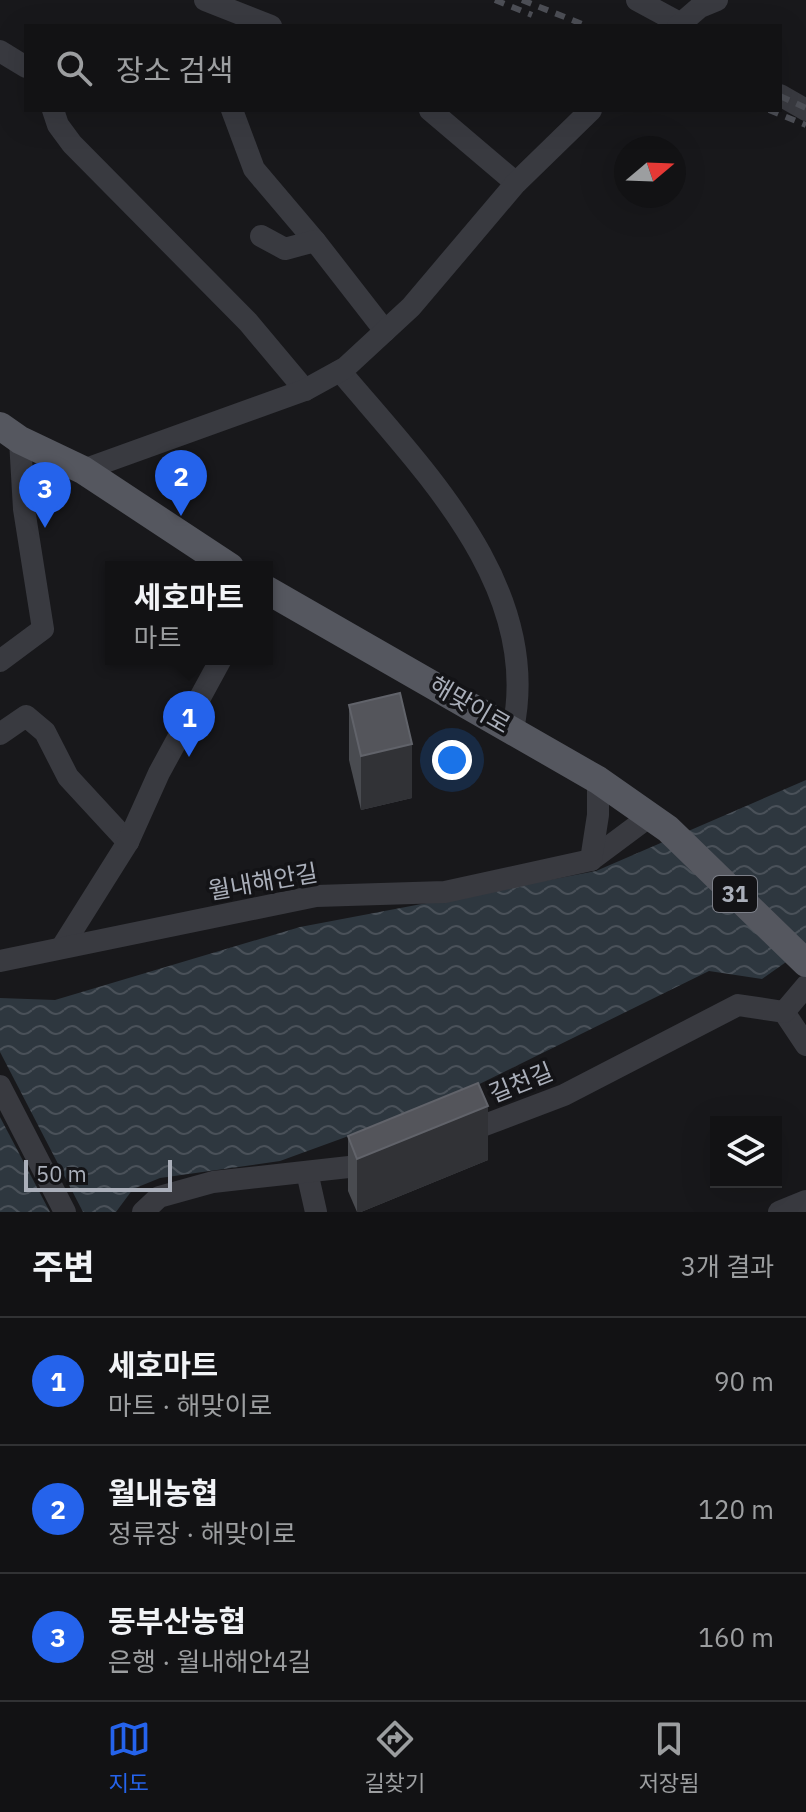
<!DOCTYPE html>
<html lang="ko">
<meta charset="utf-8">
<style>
body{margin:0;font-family:"IBM Plex Sans","Noto Sans KR",sans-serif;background:#1f2022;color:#f1f3f6}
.controls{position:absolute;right:24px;bottom:24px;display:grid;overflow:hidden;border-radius:0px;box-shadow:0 8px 32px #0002}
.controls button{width:72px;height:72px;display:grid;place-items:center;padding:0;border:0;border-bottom:2px solid #313234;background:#121214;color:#f1f3f6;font:40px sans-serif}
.compass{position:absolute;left:614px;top:136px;width:72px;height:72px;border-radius:50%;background:#121214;box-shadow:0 8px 32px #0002;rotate:71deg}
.scale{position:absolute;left:24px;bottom:20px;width:148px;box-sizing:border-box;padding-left:8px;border:4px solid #aaafba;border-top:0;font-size:22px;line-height:28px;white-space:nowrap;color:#aaafba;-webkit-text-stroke:6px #131316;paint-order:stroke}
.you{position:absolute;left:452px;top:760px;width:28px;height:28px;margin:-20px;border:6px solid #fff;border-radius:50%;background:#1a73e8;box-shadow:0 0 0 12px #1a73e833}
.badge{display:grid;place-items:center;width:52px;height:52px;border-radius:50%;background:#2563eb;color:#fff;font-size:26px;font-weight:700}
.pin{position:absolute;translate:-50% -66px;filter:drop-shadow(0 2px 4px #0008)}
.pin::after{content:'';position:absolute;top:42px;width:28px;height:24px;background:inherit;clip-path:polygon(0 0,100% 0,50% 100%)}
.popup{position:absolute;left:105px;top:561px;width:168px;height:104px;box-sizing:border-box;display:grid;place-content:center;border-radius:0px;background:#121214;filter:drop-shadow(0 2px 6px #0005);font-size:26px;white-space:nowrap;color:#9c9ea0}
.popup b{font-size:30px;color:#f1f3f6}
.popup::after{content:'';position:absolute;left:50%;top:100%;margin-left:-16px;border:16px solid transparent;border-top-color:#121214}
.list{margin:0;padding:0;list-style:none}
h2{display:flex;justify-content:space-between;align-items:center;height:104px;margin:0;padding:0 32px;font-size:34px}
h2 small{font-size:26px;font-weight:400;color:#9c9ea0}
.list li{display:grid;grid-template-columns:52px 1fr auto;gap:24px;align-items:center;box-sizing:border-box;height:128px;padding:0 32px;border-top:2px solid #313234}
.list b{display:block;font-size:30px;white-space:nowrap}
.list p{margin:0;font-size:26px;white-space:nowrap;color:#9c9ea0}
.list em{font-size:26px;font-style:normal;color:#9c9ea0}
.icon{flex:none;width:44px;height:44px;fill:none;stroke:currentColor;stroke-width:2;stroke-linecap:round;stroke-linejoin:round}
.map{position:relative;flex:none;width:806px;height:1212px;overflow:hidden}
.search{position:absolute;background:#121214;box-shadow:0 8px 32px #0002;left:24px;right:24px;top:24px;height:88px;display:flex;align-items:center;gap:20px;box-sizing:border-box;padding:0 28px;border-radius:0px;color:#9c9ea0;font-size:30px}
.sheet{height:488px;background:#121214}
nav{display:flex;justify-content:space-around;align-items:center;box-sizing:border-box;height:112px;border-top:2px solid #313234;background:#121214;font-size:22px;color:#9c9ea0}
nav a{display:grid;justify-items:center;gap:4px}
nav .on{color:#2563eb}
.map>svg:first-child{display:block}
.water{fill:url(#water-waves)}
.pier{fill:#18181b}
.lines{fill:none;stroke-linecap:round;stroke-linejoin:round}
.minor{stroke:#393a40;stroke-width:22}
.major{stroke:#55575f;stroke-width:28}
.rail{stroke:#4c4e55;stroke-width:6;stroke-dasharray:10 8;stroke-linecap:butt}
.wall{fill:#494b50}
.shaded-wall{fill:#313236}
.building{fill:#54555b;stroke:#61636a;stroke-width:2}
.labels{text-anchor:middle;stroke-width:7;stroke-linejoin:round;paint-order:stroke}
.shield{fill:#131316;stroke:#7d8089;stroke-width:2}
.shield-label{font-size:22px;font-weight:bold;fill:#aaafba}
.street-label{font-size:24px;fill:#aaafba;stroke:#131316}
</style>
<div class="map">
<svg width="806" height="1212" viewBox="0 0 806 1212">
<defs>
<pattern id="water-waves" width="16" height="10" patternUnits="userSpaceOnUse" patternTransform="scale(2)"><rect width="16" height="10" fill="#2e373f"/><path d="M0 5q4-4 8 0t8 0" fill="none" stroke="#4a5159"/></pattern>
</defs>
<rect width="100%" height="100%" fill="#18181b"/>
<path class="water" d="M806 780V948L762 979 709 971 445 1101 280 1161 160 1178 133 1189 116 1212H0V998L55 1000 300 927 596 871Z"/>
<path class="pier" d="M0 1052 83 1212H50L0 1117Z"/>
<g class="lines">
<g class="minor">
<path d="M205 0 271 26"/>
<path d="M637 0 685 26"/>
<path d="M678 26 700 7 717 0"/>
<path d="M0 51 26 67"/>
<path d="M780 95 806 110"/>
<path d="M53 110 58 125 72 144 248 322 305 390"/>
<path d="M232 110 254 169 315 241"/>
<path d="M430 110 516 183"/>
<path d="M261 236 285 249 315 241 385 331"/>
<path d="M340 371C423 470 543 587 513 729"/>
<path d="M83 470 305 390 345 368 411 307 516 183 591 110"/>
<path d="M0 661 43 629 24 509 20 440"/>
<path d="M0 734 26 716 45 732 68 777 128 842"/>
<path d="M591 860 650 816"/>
<path d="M62 947 128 842 159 773 221 659"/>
<path d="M0 961 316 896 445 892 591 860 598 815V780"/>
<path d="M784 1012 806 1045"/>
<path d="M0 1086 65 1212"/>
<path d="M461 1134 564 1095 738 1005 784 1012 806 986"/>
<path d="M307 1172 316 1212"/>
<path d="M143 1212 159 1197 213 1182 376 1164"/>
<path d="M779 1212 806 1201"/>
</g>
<g class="major">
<path d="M0 426 20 440 83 470 230 567"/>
<path d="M267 590 598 780 668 829 806 963"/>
</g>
<g class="rail">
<path d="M495 0 532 15"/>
<path d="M522 0 587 26"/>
<path d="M780 96 806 108"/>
<path d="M769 110 806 125"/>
</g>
</g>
<g class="wall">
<path d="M349 705 412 798 361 810 349 760Z"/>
<path d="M348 1136 488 1160 361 1212H357L348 1191Z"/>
</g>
<g class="shaded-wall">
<path d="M412 744V798L361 810V756Z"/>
<path d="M488 1106V1160L361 1212H357V1159Z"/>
</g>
<g class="building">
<path d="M400 693 412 744 361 756 349 705Z"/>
<path d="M478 1083 488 1106 357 1159 348 1136Z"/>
</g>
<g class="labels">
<rect class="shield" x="713" y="876" width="44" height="36" rx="6"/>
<g class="shield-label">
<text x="735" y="902">31</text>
</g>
<g class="street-label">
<text transform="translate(470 705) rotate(30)" y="8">해맞이로</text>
<text transform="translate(263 882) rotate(-10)" y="8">월내해안길</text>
<text transform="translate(521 1083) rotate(-22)" y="8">길천길</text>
</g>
</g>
</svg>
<div class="controls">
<button><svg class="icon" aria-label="layers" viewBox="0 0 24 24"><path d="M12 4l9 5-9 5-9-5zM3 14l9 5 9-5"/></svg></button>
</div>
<svg class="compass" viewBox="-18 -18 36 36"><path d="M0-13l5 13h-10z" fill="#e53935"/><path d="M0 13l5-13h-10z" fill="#9c9ea0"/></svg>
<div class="scale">50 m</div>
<div class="you"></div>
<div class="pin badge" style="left:189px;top:757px">1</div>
<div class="popup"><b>세호마트</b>마트</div>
<div class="pin badge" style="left:181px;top:516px">2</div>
<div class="pin badge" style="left:45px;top:528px">3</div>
<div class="search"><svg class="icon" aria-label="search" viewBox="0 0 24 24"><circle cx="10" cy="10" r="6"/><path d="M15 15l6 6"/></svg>장소 검색</div>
</div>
<section class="sheet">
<h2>주변<small>3개 결과</small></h2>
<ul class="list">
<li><span class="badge">1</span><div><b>세호마트</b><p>마트 · 해맞이로</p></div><em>90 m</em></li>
<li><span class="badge">2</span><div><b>월내농협</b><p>정류장 · 해맞이로</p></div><em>120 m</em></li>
<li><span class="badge">3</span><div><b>동부산농협</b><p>은행 · 월내해안4길</p></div><em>160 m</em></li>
</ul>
</section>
<nav>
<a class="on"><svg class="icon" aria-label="map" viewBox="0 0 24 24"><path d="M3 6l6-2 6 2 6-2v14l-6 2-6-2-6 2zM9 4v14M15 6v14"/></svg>지도</a>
<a><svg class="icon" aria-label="directions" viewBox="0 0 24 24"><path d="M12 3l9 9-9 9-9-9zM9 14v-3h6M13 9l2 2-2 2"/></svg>길찾기</a>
<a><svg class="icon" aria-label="saved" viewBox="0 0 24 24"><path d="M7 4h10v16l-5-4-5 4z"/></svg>저장됨</a>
</nav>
